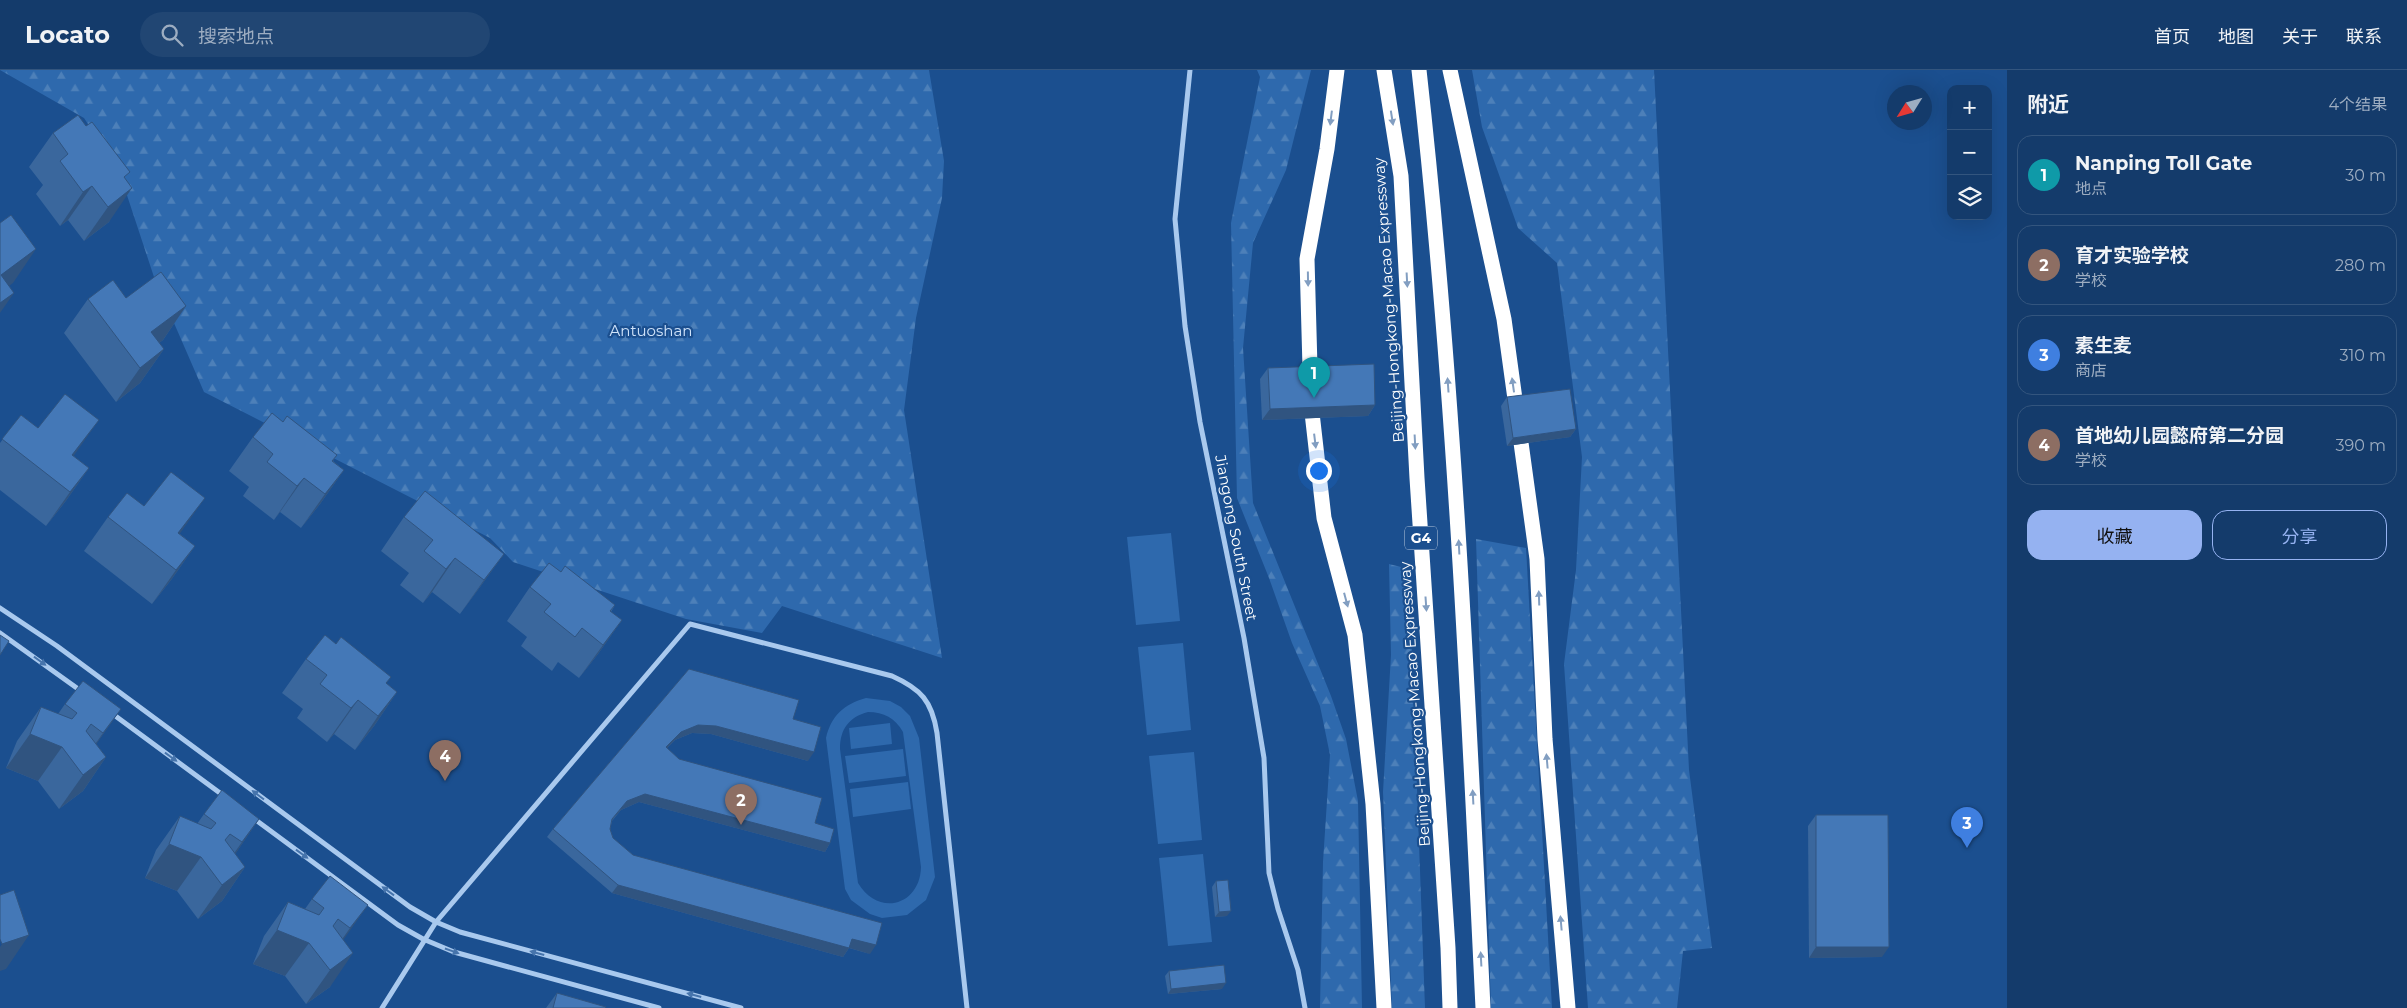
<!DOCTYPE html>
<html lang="zh">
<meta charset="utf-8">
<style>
body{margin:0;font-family:Montserrat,"Noto Sans SC",sans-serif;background:#214673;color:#f1f3f6}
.controls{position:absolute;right:15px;top:15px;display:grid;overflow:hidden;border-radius:10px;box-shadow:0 5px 20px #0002}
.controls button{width:45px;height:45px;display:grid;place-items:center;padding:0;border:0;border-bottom:1px solid #33557e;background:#143b6b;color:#f1f3f6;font:25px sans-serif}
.compass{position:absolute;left:1887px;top:15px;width:45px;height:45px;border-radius:50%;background:#143b6b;box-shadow:0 5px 20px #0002;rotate:233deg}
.you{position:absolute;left:1318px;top:400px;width:18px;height:18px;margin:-12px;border:4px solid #fff;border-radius:50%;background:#1a73e8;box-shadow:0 0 0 8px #1a73e833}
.badge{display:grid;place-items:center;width:32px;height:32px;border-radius:50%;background:#95b2f1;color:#fff;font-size:16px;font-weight:700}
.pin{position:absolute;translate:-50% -41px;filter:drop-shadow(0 1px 2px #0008)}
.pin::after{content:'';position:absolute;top:26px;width:18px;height:15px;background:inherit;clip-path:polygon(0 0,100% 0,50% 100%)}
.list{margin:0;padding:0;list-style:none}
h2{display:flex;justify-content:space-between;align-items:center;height:65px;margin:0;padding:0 20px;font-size:21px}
h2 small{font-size:16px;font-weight:400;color:#9dadc1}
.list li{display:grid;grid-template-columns:32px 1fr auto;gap:15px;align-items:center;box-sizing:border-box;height:80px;margin:0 10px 10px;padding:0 10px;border:1px solid #33557e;border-radius:15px}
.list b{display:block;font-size:19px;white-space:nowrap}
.list p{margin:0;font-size:16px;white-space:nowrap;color:#9dadc1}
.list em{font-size:16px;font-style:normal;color:#9dadc1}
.actions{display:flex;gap:10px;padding:15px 20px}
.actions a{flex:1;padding:11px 0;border:1px solid #95b2f1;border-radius:15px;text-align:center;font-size:18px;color:#95b2f1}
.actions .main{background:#95b2f1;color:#111}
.icon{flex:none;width:28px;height:28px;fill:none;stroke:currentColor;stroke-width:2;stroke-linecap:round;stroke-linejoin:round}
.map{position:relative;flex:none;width:2007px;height:938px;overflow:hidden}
header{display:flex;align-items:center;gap:30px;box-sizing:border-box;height:70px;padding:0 25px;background:#143b6b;border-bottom:1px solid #33557e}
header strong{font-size:24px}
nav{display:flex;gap:28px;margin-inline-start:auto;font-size:18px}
.search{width:350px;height:45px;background:#214673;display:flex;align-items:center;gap:12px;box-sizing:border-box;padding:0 18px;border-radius:28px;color:#9dadc1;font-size:19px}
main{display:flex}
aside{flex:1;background:#143b6b}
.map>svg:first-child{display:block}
.grass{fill:#2e69ad;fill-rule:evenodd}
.forest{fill:url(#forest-firs)}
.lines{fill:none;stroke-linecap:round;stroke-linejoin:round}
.minor{stroke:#a9c9ee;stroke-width:5}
.motorway{stroke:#fff;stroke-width:15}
.wall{fill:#3a679d}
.shaded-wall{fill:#305480}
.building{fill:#4478b7;stroke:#305480}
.oneway{fill:#829ec1}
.oneway2{fill:#4674ac}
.labels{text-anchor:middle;stroke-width:4.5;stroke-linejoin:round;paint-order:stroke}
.shield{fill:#1b4f8f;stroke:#bbcadd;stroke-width:1}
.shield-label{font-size:14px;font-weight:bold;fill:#fff}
.street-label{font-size:15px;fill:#fff;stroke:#1b4f8f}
.park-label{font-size:15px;fill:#cfe3fa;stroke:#1b4f8f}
</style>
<header>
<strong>Locato</strong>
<div class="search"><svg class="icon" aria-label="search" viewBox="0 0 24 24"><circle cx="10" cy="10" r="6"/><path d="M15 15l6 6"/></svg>搜索地点</div>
<nav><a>首页</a><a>地图</a><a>关于</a><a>联系</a></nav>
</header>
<main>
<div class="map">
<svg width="2007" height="938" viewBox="0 0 2007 938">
<defs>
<pattern id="forest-firs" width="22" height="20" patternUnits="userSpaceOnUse" patternTransform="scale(1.25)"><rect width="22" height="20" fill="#2e69ad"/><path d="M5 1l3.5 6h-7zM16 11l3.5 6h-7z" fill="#4d80b9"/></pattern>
</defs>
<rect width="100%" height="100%" fill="#1b4f8f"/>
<g class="grass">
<path d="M1171 463 1180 551 1136 555 1127 467Z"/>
<path d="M1183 573 1191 660 1147 665 1138 577Z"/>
<path d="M866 628 890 631 901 637 910 646 919 668 935 807 926 830 907 845 882 848 870 844 851 830 845 819 826 668C831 646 844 634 866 628ZM868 642C884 642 895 648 903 662L921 797C920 836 878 847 858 813L840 679C840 659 849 647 868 642Z"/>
<path d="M890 653 892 674 851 679 849 658Z"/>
<path d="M903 679 906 706 849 713 845 686Z"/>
<path d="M1194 682 1202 770 1158 774 1149 686Z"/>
<path d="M908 712 911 739 853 747 850 719Z"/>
<path d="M1203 784 1212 872 1168 876 1159 788Z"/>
</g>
<g class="forest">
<path d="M0 0H929L944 91 942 128 916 248 904 340 942 588 782 536 762 563 686 549 513 492 490 468 204 322 154 207 119 101 84 48Z"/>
<path d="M1257 0H1311L1286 100 1253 173 1243 278 1253 433 1331 626 1346 669 1358 731 1362 938H1320L1323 792 1330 685 1320 636 1292 573 1269 508 1237 428 1231 153 1260 7Z"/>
<path d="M1472 0H1654L1689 700 1712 878 1683 881 1677 938H1588L1564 594 1576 500 1582 387 1557 193 1518 158 1482 57Z"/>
<path d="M1476 469 1526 478 1552 938H1491Z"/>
<path d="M1389 494 1409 499 1425 938H1392L1383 722 1391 585Z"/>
</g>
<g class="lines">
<g class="minor">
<path d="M1190 0 1175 149 1185 256 1200 352 1244 568 1264 688 1269 803 1278 839 1298 900 1305 938"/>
<path d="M0 538 57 576 410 837 436 852 460 862 741 938"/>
<path d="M0 563 81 621"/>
<path d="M110 642 224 726"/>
<path d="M253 748 398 855 423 869 454 882 659 938"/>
<path d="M382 938 436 852 690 554 892 606C921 619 932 631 937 663L967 938"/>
</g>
<g class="motorway">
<path d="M1337 0 1327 79 1307 189 1311 334 1324 448 1355 565 1373 734 1384 938"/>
<path d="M1384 0 1401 106 1417 408 1448 878 1450 938"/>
<path d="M1419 0C1454 312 1468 625 1483 938"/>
<path d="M1450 0 1504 249 1537 489 1545 669 1568 938"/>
</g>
</g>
<g class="wall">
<path d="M53 63 125 109 109 152 84 171 68 150 60 156 36 124 43 115 29 97Z"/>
<path d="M126 228 186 236 163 270 159 273 164 279 140 313 116 332 64 263 88 229Z"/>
<path d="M1268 298 1375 335 1368 346 1262 350 1260 309Z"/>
<path d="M1507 327 1576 359 1570 367 1507 376 1501 336Z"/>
<path d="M21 345 89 398 65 432 46 456 0 420V373Z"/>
<path d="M283 352 337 385 333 391 344 400 320 434 301 458 280 442 274 450 243 426 249 417 229 401 253 367Z"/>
<path d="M108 447 180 464 195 476 171 510 152 534 84 481Z"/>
<path d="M404 447 504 484 480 517 460 544 432 522 423 533 400 515 409 503 381 481Z"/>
<path d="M561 502 615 535 611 542 622 550 598 584 579 608 558 592 552 601 521 576 527 567 507 551 530 517Z"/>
<path d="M306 589 386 613 397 622 374 656 355 680 334 664 327 672 297 648 303 639 282 623Z"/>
<path d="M689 599 793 649 808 691 711 664 692 663 675 670 667 678 679 689 815 753 830 773 825 782 639 732 621 740 612 751 610 759 613 768 633 785 870 884 849 878 843 887 612 823 547 767 553 759Z"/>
<path d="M65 634 121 639 96 674 106 687 83 721 59 739 38 711 6 698 17 671 41 637 58 644Z"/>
<path d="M204 744 259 749 235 784 245 797 222 831 198 849 177 821 145 808 156 780 180 746 197 754Z"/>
<path d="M1816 745 1882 887 1809 888 1808 756Z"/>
<path d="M1216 811 1227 846 1215 847 1212 817Z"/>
<path d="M312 829 368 835 343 869 330 917 306 934 285 906 253 894 264 866 288 832 305 839Z"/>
<path d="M1169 901 1222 919 1168 924 1165 906Z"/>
<path d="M557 923 605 938H546Z"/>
</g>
<g class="shaded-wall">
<path d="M92 116 68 150 60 156 83 122Z"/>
<path d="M132 118 109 152 84 171 108 137Z"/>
<path d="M36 179 13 213 0 223 1 205Z"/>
<path d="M14 223 0 243V233Z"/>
<path d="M186 236 163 270 134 291 151 262Z"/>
<path d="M164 279 140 313 116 332 140 298Z"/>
<path d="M1375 335 1368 346 1262 350 1270 339Z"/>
<path d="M99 350 75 384 55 410 72 385Z"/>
<path d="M1576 359 1570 367 1507 376 1513 368Z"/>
<path d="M89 398 65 432 46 456 70 422Z"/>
<path d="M344 400 320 434 301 458 325 424Z"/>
<path d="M304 408 280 442 274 450 297 416Z"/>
<path d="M205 428 181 462 161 488 178 463Z"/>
<path d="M195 476 171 510 152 534 176 500Z"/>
<path d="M504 484 480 517 460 544 484 510Z"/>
<path d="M455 488 432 522 423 533 446 499Z"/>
<path d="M622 550 598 584 579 608 603 575Z"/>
<path d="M397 622 374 656 355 680 378 646Z"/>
<path d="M358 630 334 664 327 672 351 638Z"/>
<path d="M121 639 97 673 79 697 103 663Z"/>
<path d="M698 655 716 656 814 682 808 691 711 664 692 663 675 670 660 685 666 677 681 662Z"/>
<path d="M30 664 62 677 38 711 6 698Z"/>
<path d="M106 687 83 721 59 739 83 705Z"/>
<path d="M645 724 830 773 825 782 639 732 621 740 606 757 627 731Z"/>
<path d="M259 749 236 783 218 806 242 772Z"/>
<path d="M169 774 201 787 177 821 145 808Z"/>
<path d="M245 797 222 831 198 849 222 815Z"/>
<path d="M618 815 849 878 843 887 612 823Z"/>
<path d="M368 835 344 869 326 892 350 858Z"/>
<path d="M1231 841 1227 846 1215 847 1219 842Z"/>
<path d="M277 860 309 873 285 906 253 894Z"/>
<path d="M29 865 6 899 0 901V877L2 874Z"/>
<path d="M852 869 876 875 870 884 846 877Z"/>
<path d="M1816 877H1889L1882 887 1809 888Z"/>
<path d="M353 883 330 917 306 934 330 900Z"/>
<path d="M1226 913 1222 919 1168 924 1171 919Z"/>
</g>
<g class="building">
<path d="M78 45 86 56 92 52 130 102 124 107 132 118 108 137 92 116 83 122 60 91 68 84 53 63Z"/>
<path d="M11 145 36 179 1 205 14 223 0 233V153Z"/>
<path d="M161 202 186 236 151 262 164 279 140 298 88 229 113 210 126 228Z"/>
<path d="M1374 294 1375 335 1270 339 1268 298Z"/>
<path d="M1570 319 1576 359 1513 368 1507 327Z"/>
<path d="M65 324 99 350 72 385 89 398 70 422 2 369 21 345 38 358Z"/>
<path d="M272 343 283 352 287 346 337 385 332 391 344 400 325 424 304 408 297 416 267 392 273 384 253 367Z"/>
<path d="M171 402 205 428 178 463 195 476 176 500 108 447 127 423 144 436Z"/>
<path d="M425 421 504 484 484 510 455 488 446 499 424 481 433 470 404 447Z"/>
<path d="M549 493 561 502 565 496 615 535 610 541 622 550 603 575 582 558 575 567 544 542 551 534 530 517Z"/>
<path d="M0 565 9 571 0 585Z"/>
<path d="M325 565 336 574 341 567 391 607 386 613 397 622 378 646 358 630 351 638 320 614 327 605 306 589Z"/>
<path d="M689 599 799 630 793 649 821 657 814 682 716 656 698 655 681 662 666 677 679 689 822 728 815 753 834 759 830 773 645 724 627 731 612 749 610 759 613 768 633 785 882 853 876 875 852 869 849 878 618 815 553 759Z"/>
<path d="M83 611 121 639 103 663 91 654 86 661 106 687 83 705 62 677 30 664 41 637 72 649 77 643 65 634Z"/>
<path d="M222 720 259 749 242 772 230 764 225 770 245 797 222 815 201 787 169 774 180 746 211 759 216 753 204 744Z"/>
<path d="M1816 745H1888L1889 877H1816Z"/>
<path d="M330 806 368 835 350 858 338 849 333 856 353 883 330 900 309 873 277 860 288 832 319 845 324 838 312 829Z"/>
<path d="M1228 810 1231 841 1219 842 1216 811Z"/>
<path d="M14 820 29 865 2 874 0 869V825Z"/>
<path d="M1224 895 1226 913 1171 919 1169 901Z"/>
<path d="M557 923 606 937 605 938H553Z"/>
</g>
<defs><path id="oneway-solid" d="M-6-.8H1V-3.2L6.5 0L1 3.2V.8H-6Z" transform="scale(1.25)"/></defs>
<g class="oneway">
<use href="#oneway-solid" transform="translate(1331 48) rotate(97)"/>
<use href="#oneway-solid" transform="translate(1392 48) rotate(81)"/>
<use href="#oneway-solid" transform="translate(1308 209) rotate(89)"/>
<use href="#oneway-solid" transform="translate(1407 210) rotate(87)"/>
<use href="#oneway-solid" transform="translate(1448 315) rotate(-94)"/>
<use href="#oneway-solid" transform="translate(1513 315) rotate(-98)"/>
<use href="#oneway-solid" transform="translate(1315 371) rotate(83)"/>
<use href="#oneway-solid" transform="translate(1415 372) rotate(87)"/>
<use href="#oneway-solid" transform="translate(1459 477) rotate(-93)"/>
<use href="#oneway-solid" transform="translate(1539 528) rotate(-92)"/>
<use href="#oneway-solid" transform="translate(1346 530) rotate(75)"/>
<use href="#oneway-solid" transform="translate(1426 534) rotate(86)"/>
<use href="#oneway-solid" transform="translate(1547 691) rotate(-95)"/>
<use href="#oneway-solid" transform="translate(1473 727) rotate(-93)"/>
<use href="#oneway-solid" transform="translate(1561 853) rotate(-95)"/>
<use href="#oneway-solid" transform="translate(1481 889) rotate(-93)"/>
</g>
<g class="oneway2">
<use href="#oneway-solid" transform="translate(40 591) rotate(36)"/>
<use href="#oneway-solid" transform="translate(171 687) rotate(36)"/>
<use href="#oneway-solid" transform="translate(258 725) rotate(-143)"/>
<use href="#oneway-solid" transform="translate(302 784) rotate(36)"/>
<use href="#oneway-solid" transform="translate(388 821) rotate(-144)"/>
<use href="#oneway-solid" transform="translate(452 881) rotate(19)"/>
<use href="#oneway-solid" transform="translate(537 883) rotate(-165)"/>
<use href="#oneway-solid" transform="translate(694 925) rotate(-165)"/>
</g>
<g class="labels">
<rect class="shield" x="1405" y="456.5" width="32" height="23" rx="4"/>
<g class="shield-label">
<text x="1421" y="473">G4</text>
</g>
<g class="street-label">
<text transform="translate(1389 230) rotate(-94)" y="5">Beijing-Hongkong-Macao Expressway</text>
<text transform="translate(1236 468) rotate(79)" y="5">Jiangong South Street</text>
<text transform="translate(1415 634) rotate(-94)" y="5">Beijing-Hongkong-Macao Expressway</text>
</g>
<g class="park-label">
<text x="651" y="266">Antuoshan</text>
</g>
</g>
</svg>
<div class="controls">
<button>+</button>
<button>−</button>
<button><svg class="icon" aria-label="layers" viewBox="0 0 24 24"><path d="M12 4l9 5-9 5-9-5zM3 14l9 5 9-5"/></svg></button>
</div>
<svg class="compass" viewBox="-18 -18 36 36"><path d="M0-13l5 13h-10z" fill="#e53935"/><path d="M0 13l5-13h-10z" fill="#9dadc1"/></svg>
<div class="you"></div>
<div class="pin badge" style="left:1314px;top:328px;background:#0f9aa8">1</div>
<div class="pin badge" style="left:741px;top:755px;background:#8d6e63">2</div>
<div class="pin badge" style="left:1967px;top:778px;background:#3f7fe0">3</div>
<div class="pin badge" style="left:445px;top:711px;background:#8d6e63">4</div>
</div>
<aside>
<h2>附近<small>4个结果</small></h2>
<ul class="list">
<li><span class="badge" style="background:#0f9aa8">1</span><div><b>Nanping Toll Gate</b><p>地点</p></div><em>30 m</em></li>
<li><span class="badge" style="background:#8d6e63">2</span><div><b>育才实验学校</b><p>学校</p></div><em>280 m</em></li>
<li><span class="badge" style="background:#3f7fe0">3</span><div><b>素生麦</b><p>商店</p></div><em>310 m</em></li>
<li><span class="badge" style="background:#8d6e63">4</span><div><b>首地幼儿园懿府第二分园</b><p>学校</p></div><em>390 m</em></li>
</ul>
<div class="actions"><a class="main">收藏</a><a>分享</a></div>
</aside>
</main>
